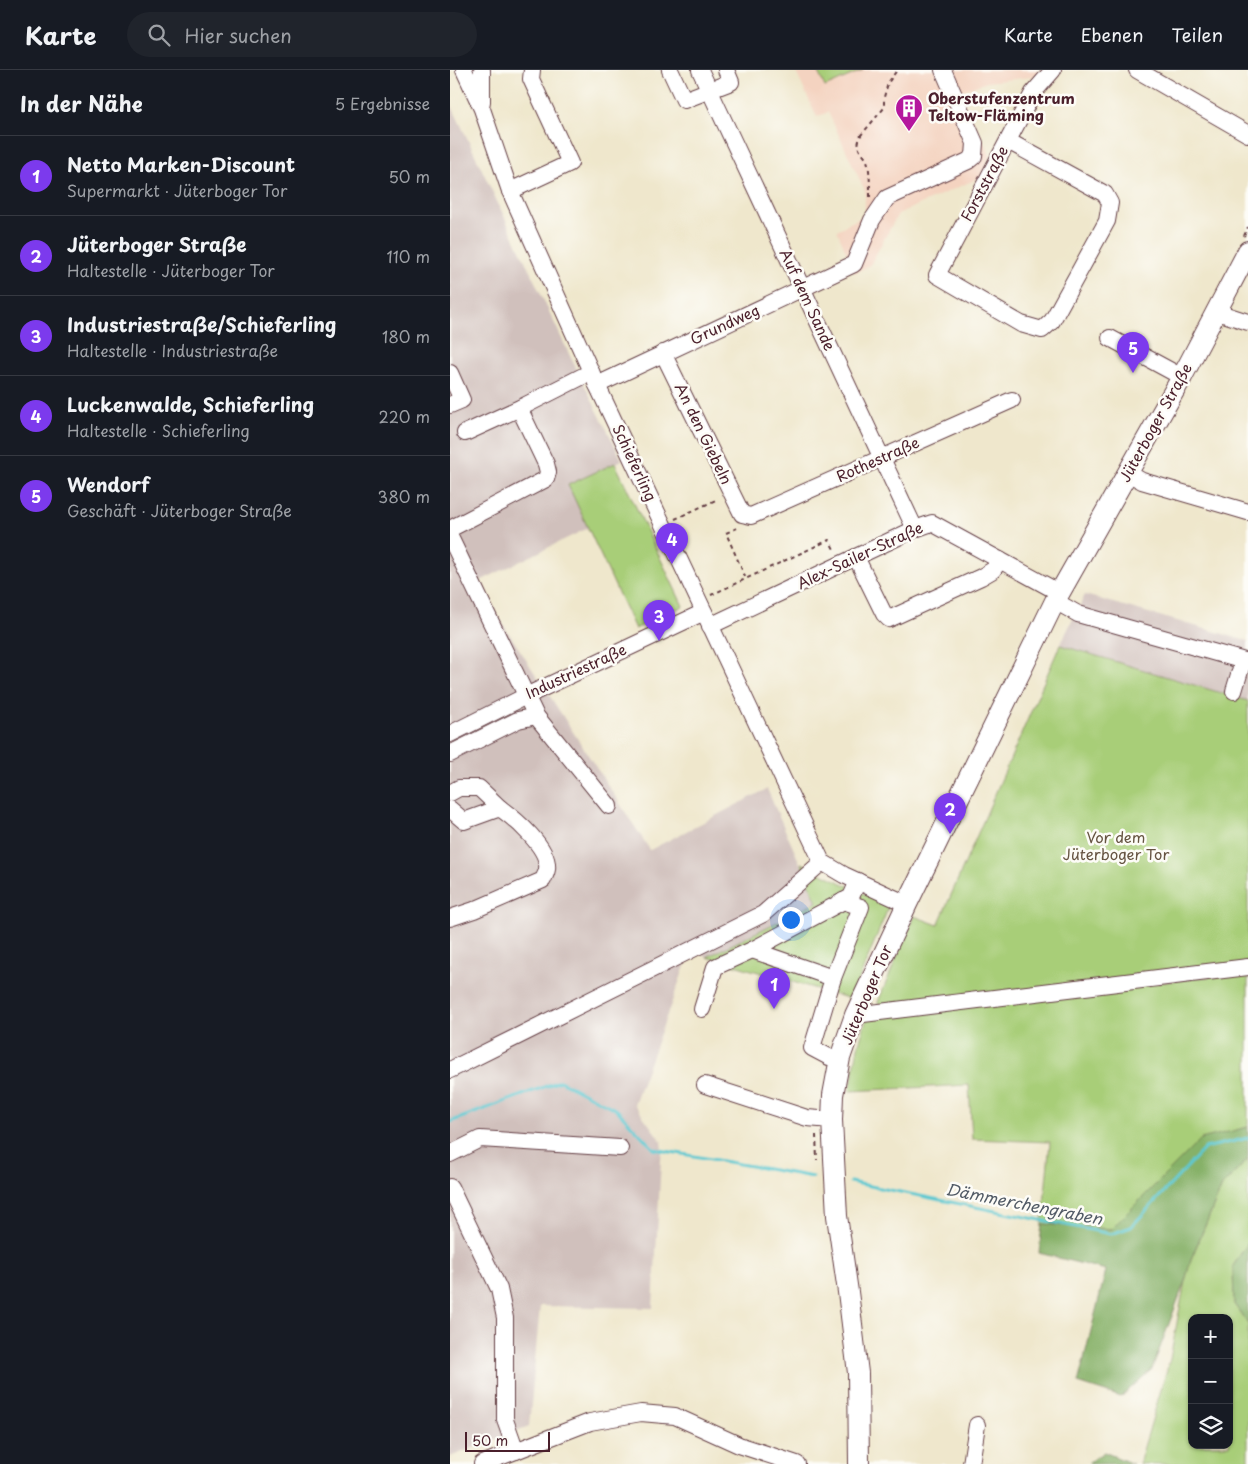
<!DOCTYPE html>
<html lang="de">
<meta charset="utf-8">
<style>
body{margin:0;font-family:"Playpen Sans",sans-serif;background:#20242c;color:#f1f3f6}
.controls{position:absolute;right:15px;bottom:15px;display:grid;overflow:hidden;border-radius:10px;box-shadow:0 1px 4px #0004}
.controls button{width:45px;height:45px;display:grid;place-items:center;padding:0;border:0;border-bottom:1px solid #363941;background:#171b24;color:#f1f3f6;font:25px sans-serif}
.scale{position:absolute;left:15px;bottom:12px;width:85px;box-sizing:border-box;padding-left:5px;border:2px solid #4a1f2b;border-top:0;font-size:14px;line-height:18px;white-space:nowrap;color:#4a1f2b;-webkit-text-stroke:4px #fdfcf7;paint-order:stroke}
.you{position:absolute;left:340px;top:849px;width:18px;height:18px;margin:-12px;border:4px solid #fff;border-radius:50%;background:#1a73e8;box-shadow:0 0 0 8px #1a73e833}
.badge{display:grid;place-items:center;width:32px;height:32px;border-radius:50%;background:#7c3aed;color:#fff;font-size:16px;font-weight:700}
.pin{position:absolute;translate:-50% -41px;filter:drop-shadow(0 1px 2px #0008)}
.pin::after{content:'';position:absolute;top:26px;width:18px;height:15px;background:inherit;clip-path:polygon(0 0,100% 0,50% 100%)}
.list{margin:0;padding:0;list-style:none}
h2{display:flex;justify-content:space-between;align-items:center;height:65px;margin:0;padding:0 20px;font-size:21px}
h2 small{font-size:16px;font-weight:400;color:#9ea1a6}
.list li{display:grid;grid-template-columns:32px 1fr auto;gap:15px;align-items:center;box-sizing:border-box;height:80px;padding:0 20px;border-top:1px solid #363941}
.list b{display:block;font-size:19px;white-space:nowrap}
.list p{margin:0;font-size:16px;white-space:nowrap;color:#9ea1a6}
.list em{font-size:16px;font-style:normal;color:#9ea1a6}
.icon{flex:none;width:28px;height:28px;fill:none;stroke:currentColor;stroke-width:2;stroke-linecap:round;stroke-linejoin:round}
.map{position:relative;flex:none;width:798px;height:1394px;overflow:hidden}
header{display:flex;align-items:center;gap:30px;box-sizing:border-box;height:70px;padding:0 25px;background:#171b24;border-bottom:1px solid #363941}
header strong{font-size:24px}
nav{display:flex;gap:28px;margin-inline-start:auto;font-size:18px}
.search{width:350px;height:45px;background:#20242c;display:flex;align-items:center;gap:12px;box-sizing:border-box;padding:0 18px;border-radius:28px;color:#9ea1a6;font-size:19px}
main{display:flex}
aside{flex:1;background:#171b24}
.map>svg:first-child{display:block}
.built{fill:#f4d3c0}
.industrial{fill:#d0c0bc}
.green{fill:#a8ce78;stroke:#797652;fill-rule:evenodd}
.forest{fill:#86b168;stroke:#68684a}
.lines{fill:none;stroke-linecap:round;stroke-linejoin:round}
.stream{stroke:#5dc9d2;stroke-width:3}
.minor-casing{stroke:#633d43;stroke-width:18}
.major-casing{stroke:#633d43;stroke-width:22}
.path{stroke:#633d43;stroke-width:2;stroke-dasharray:4 4;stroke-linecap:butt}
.minor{stroke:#fff;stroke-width:16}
.major{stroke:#fff;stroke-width:20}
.labels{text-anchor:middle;stroke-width:5;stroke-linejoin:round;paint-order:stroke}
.poi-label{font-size:15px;font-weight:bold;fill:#4a1f2b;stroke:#fdfcf7;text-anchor:start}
.street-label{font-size:15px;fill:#4a1f2b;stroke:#fdfcf7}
.park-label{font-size:15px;fill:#665442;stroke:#fdfcf7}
.water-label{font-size:16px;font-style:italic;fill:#515a65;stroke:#fdfcf7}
</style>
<header>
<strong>Karte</strong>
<div class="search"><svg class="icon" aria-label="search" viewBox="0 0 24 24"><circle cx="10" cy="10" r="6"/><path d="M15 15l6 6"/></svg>Hier suchen</div>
<nav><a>Karte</a><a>Ebenen</a><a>Teilen</a></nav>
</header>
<main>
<aside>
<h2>In der Nähe<small>5 Ergebnisse</small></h2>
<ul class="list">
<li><span class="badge">1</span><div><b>Netto Marken-Discount</b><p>Supermarkt · Jüterboger Tor</p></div><em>50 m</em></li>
<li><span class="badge">2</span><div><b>Jüterboger Straße</b><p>Haltestelle · Jüterboger Tor</p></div><em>110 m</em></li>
<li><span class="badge">3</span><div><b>Industriestraße/Schieferling</b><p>Haltestelle · Industriestraße</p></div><em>180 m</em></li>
<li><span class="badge">4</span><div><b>Luckenwalde, Schieferling</b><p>Haltestelle · Schieferling</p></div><em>220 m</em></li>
<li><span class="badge">5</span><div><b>Wendorf</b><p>Geschäft · Jüterboger Straße</p></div><em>380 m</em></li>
</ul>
</aside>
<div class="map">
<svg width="798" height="1394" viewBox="0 0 798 1394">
<rect width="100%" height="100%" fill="#fdfcf7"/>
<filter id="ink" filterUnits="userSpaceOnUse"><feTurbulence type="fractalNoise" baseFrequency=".02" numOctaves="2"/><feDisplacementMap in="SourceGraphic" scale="10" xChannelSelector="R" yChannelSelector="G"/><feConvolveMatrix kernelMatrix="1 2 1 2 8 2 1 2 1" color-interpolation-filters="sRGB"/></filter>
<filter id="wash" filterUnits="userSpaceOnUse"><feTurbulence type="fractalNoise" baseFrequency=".0096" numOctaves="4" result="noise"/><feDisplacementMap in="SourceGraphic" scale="20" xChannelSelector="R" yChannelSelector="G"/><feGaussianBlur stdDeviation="1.12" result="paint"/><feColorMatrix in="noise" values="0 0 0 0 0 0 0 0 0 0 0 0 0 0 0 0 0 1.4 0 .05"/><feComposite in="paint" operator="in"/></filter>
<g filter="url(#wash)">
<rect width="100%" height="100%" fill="#efe7cc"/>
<path class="built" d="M345 0H589L582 7 537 12 508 22 540 85 531 107 448 144 420 195 405 203 387 160 415 145V121L378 42 367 47Z"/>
<g class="industrial">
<path d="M0 32 121 288 172 390 118 415 121 416 138 458 26 513 200 780 317 719 367 832 257 887 241 880 184 1034 212 1072 203 1238 90 1236 79 1356 0 1387Z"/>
<path d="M635 525 798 571V631L610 575Z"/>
</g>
<g class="green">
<path d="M367 0H413L375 17Z"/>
<path d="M165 393 233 536 185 559 118 415Z"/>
<path d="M610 575 798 631V894L429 937 428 932 464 846 488 855Z"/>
<path d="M351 793 439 836 401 929 257 887 367 832Z"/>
<path d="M798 902V1057L751 1070 661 1159 592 1154 600 1072 522 1069 519 1015 400 1021 408 977 417 948Z"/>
<path d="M798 1089V1173L783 1196 784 1234 798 1254V1394H689L720 1289 735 1211 741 1189 772 1116ZM742 1248H779V1375H742Z"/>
</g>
<g class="forest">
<path d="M798 1057V1089L772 1116 741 1189 735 1211 702 1299 671 1327 628 1313 656 1200 589 1183 592 1154 661 1159 751 1069Z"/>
<path d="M798 1173V1254L784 1234 783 1196Z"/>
<path d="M654 1382 683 1394H639V1392Z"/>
</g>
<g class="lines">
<g class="stream">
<path d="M0 1052 110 1011 167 1040 204 1079 363 1107"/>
<path d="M400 1112 661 1164 681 1157 755 1078 798 1068"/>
</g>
</g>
</g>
<g filter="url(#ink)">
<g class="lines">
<g class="minor-casing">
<g id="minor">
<path d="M14 0 32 39 60 121 147 315 372 792 394 805 457 834"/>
<path d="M32 0V32"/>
<path d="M220 0 234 30 281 12 276 0"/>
<path d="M250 0 465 459"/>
<path d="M687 0 798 64"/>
<path d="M558 71 655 124 660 133 657 151 602 251 592 260 571 254 487 205 583 23 603 0"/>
<path d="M60 121 120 93 81 9 82 0"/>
<path d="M767 242 798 252"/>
<path d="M660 268 732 307"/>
<path d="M213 283 292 444 301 446 562 330"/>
<path d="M0 303 12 330 0 335"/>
<path d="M147 315 404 194 422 150 437 128 518 91 524 86 525 73 493 0"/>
<path d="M15 363 72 337"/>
<path d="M678 403 692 411 798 442"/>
<path d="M0 459 96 409 98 402 96 394 72 344V337L141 302"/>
<path d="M0 467 86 646 68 650 0 684"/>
<path d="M406 487 434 544 439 549 531 507 543 500 550 490"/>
<path d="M605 531 628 544 798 592"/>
<path d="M260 556 465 459 482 453 610 523"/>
<path d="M784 621 793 591"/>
<path d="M86 646 159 736"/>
<path d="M0 664 76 626 254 542"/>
<path d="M0 723 9 718H29L50 738"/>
<path d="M0 739 14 751 50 738C65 749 100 778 97 799 97 802 94 807 93 810L24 840 0 848"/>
<path d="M383 908 411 837 393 831"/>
<path d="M252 939 265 897 302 880"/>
<path d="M405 945 798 897"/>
<path d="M390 988 379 987 362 978 383 908 302 880 401 827 408 811"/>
<path d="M0 1000 313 844 372 792"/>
<path d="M255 1015 357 1048 382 1050"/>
<path d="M0 1084 30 1069 170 1078"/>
<path d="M0 1117 49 1219 55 1248V1350L66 1381"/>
<path d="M32 1394 140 1352 191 1343 225 1346 289 1375 347 1394"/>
<path d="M521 1394 527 1355"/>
</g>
</g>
<g class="major-casing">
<path id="major" d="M409 1394 408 1303 398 1222 387 1146 382 1050 383 1025 390 988 405 945 457 834 605 531 732 307 798 181"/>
</g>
<g class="path">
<path d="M420 127C420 116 420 104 418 94 415 81 403 83 411 65L434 38V27L438 13 447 0"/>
<path d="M794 166 798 157"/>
<path d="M225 449 268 429"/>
<path d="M287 458 276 463 296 509"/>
<path d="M261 525 379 470 385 481"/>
<path d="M366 1065 367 1090"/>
</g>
<use href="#minor" class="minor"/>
<use href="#major" class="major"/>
</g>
</g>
<defs>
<g id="building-pin" transform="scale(1.4375)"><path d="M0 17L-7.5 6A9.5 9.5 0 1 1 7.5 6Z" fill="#b5179e" stroke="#fdfcf7"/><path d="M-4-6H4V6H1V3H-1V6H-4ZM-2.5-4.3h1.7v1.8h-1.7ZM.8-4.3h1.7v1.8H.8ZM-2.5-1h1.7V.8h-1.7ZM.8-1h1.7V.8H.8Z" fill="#fff"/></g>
</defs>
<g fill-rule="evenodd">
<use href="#building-pin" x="459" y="38"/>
</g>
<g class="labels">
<g class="poi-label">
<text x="478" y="34">Oberstufenzentrum<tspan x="478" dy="17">Teltow-Fläming</tspan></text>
</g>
<g class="street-label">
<text transform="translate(535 114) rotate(-62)" y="5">Forststraße</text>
<text transform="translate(357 230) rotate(65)" y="5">Auf dem Sande</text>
<text transform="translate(275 255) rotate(-25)" y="5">Grundweg</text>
<text transform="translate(706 353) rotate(-61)" y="5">Jüterboger Straße</text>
<text transform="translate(253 364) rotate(64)" y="5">An den Giebeln</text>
<text transform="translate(428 390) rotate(-24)" y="5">Rothestraße</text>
<text transform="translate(184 393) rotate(65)" y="5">Schieferling</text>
<text transform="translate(410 486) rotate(-25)" y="5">Alex-Sailer-Straße</text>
<text transform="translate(126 602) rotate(-25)" y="5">Industriestraße</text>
<text transform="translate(417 925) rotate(-67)" y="5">Jüterboger Tor</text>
</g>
<g class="park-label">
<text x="666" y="773">Vor dem<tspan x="666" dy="17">Jüterboger Tor</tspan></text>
</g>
<g class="water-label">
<text transform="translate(574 1134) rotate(11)" y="6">Dämmerchengraben</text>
</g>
</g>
</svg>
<div class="controls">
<button>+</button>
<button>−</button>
<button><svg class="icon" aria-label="layers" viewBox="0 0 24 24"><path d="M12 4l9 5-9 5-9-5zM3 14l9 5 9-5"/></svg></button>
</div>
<div class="scale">50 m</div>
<div class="you"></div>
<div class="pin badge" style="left:324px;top:939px">1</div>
<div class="pin badge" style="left:500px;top:764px">2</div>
<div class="pin badge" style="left:209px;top:571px">3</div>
<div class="pin badge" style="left:222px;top:494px">4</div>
<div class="pin badge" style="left:683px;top:303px">5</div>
</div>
</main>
